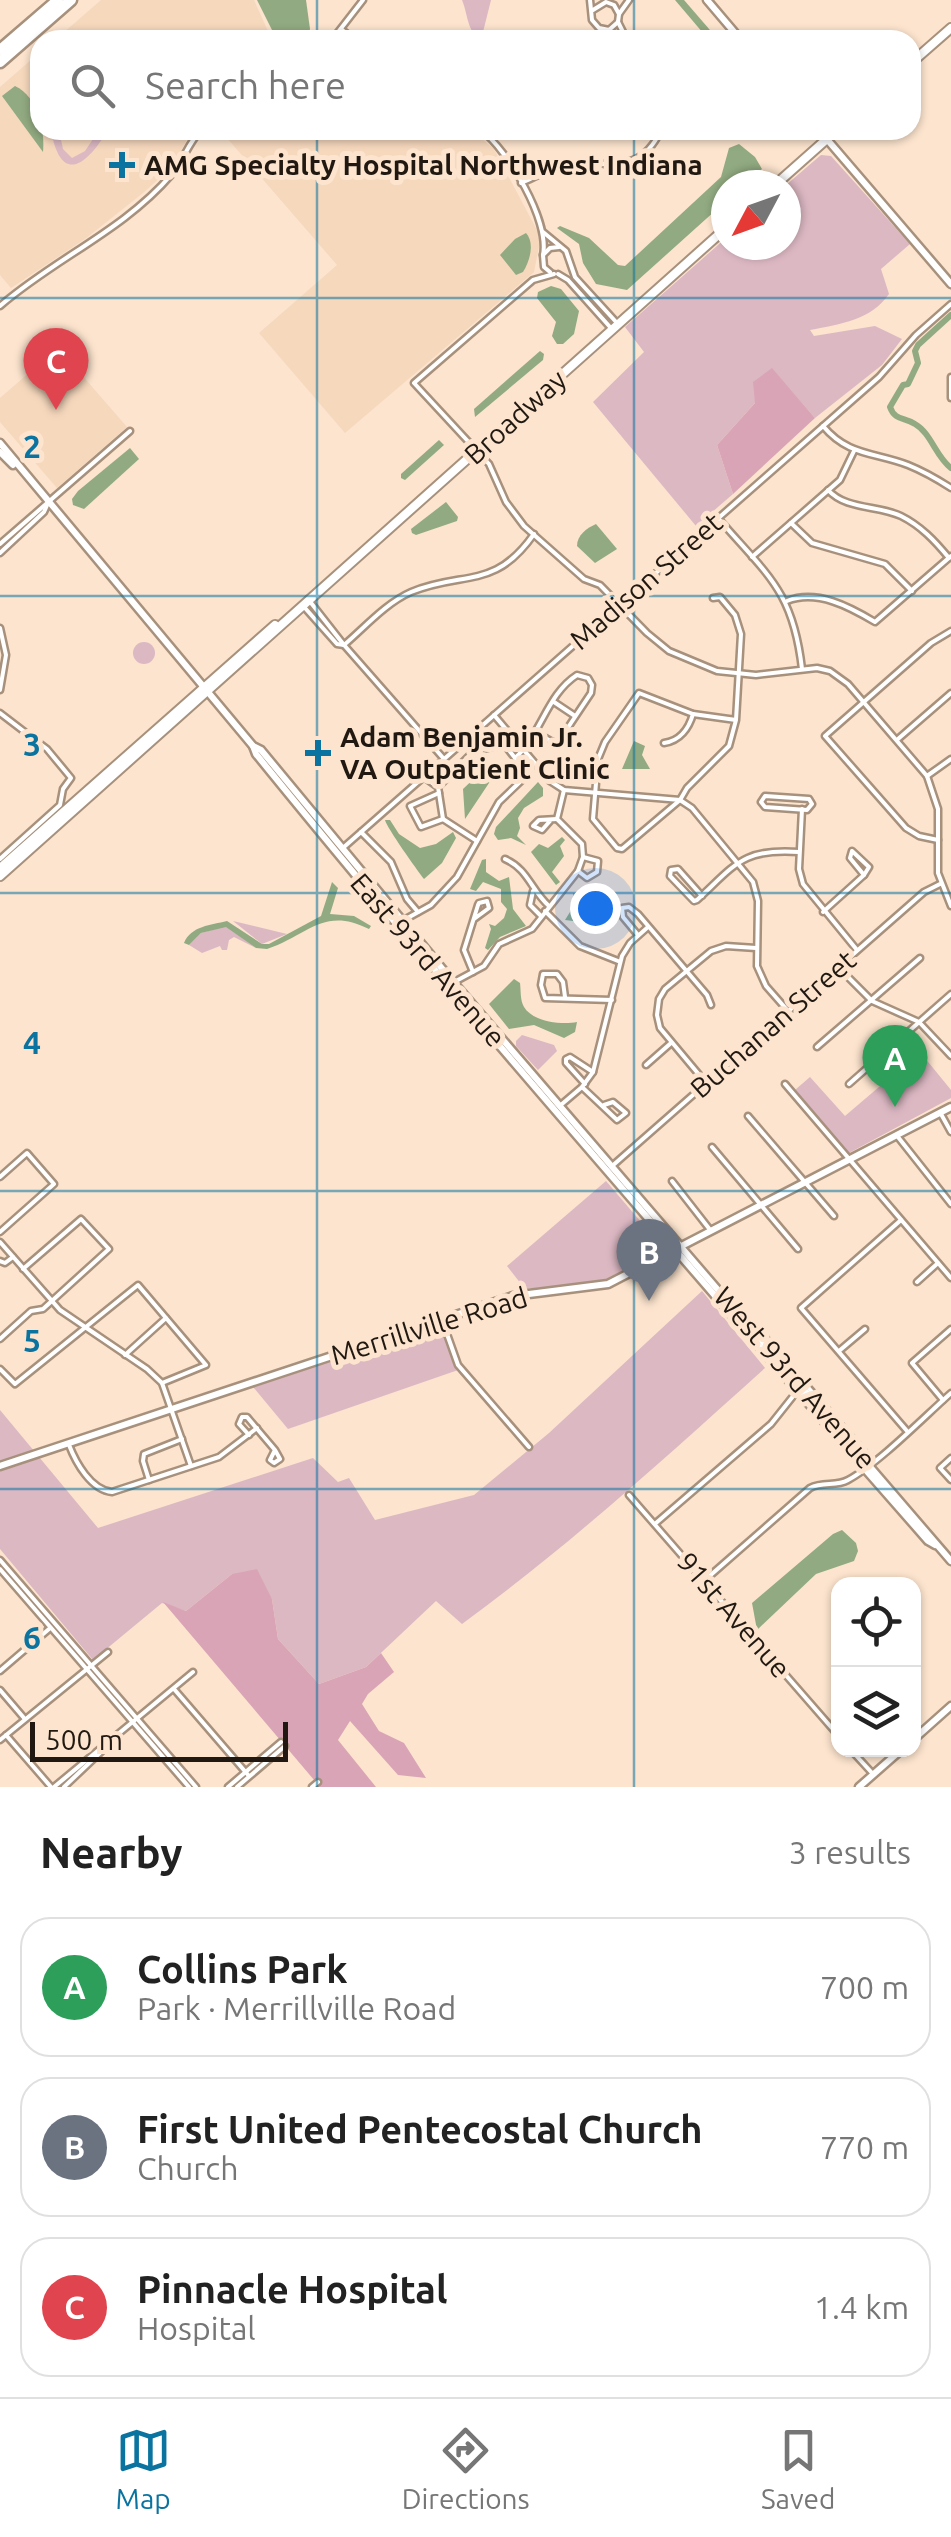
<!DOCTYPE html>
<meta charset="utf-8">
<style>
body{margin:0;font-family:Ubuntu,sans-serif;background:#f2f2f2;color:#222}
.controls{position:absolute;right:30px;bottom:30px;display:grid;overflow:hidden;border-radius:20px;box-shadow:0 2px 8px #0004}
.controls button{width:90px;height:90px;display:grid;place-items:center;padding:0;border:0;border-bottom:2px solid #e0e0e0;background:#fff;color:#222;font:50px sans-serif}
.compass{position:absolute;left:711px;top:170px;width:90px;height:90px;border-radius:50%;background:#fff;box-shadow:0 2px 8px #0004;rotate:229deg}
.scale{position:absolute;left:30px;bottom:25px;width:258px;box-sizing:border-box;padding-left:10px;border:5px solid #211911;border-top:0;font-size:28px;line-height:35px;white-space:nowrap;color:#211911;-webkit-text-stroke:8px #fce4ce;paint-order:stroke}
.you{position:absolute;left:595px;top:908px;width:35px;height:35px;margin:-25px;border:8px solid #fff;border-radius:50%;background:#1a73e8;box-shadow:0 0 0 15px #1a73e833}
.badge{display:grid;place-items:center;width:65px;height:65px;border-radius:50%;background:#0a739f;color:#fff;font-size:32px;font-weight:700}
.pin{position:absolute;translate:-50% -82px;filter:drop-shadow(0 2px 5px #0008)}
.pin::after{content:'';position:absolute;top:52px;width:35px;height:30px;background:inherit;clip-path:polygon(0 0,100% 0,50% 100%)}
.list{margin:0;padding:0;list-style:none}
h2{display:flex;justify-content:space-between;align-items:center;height:130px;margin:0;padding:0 40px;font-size:42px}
h2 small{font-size:32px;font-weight:400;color:#767676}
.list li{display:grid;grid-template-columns:65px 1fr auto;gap:30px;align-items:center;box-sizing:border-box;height:140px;margin:0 20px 20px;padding:0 20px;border:2px solid #e0e0e0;border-radius:30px}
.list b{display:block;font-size:38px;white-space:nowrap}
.list p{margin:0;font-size:32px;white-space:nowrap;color:#767676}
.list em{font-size:32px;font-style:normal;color:#767676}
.icon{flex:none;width:55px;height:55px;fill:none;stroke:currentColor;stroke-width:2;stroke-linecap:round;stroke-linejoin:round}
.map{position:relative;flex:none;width:951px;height:1787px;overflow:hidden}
.search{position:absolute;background:#fff;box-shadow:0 2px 8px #0004;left:30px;right:30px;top:30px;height:110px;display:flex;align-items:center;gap:25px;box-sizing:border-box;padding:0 35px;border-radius:30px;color:#767676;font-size:38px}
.sheet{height:610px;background:#fff}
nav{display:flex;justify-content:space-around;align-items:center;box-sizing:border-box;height:140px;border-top:2px solid #e0e0e0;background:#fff;font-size:28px;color:#767676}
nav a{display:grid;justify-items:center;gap:5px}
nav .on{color:#0a739f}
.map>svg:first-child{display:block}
.built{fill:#f6d8bd}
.green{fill:#dcb8c3}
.forest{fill:#d9a5b6}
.water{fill:#91aa81}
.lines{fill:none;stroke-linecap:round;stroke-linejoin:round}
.river{stroke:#91aa81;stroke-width:6}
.street-casing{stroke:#a7917d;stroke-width:9}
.secondary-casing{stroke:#a7917d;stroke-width:11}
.primary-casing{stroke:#a7917d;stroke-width:12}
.highway-casing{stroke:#a7917d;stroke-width:15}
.street{stroke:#fff;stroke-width:4}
.secondary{stroke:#fff;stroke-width:6}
.primary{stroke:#fff;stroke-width:8}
.highway{stroke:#fff;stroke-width:10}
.grid{fill:none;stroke:#0a739f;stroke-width:2.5;stroke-opacity:0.55}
.poi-dot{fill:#0a739f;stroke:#fce4ce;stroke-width:4}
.labels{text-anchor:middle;stroke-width:10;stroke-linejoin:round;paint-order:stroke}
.poi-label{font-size:28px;font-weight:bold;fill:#211911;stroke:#fce4ce;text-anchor:start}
.street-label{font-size:28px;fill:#211911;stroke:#fce4ce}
.grid-label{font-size:32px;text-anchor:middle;font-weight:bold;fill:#0a739f;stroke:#fce4ce;stroke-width:10;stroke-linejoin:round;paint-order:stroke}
</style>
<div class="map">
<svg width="951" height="1787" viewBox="0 0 951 1787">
<rect width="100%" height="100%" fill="#fce4ce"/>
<g class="built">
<path d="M101 0H254L272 40H55Z"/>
<path d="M40 52V130H192L173 166 143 193 85 239 11 288 0 275V87Z"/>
<path d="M220 130H471L494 149 538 232 540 242 534 272 345 433 259 333 337 265Z"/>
<path d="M54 351 67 358 127 427 57 488 0 422V398Z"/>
</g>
<g class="green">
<path d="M462 0H491L483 32 485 39 479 40C467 29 468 15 462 0Z"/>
<path d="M51 130H59L63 149 72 158 85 151 99 130H108C87 165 61 186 51 130Z"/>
<path d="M821 155 831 156 910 244 881 269 889 294C871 320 841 324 810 330L814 336 875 326 902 339 882 365 815 418 772 369 755 403 717 445 733 494 696 526 593 402 644 352 625 327 726 238V245H786V185Z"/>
<circle cx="144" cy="653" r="11"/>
<path d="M233 921 287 934 262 944Z"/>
<path d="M226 926 256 948 234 937 229 940 227 950H222L220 946 202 953 189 945 201 933Z"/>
<path d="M522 1035 554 1045 557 1051 538 1070 516 1046V1041Z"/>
<path d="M920 1052 951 1090V1098L849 1153 795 1090 810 1077 845 1116Z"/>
<path d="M606 1181 664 1249 601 1282 525 1289 507 1266Z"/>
<path d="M702 1291 765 1368C666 1457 569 1546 462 1624L436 1601 366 1667 319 1684 278 1639 272 1599 232 1574 186 1611 162 1603 93 1660 0 1549V1410L98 1528 313 1458 338 1482 349 1478 375 1520 474 1495 549 1433Z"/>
<path d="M442 1320 452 1354 461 1369 288 1429 249 1382Z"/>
</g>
<g class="forest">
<path d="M772 368 815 418 733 494 717 445 755 403 753 382Z"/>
<path d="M257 1569 272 1599 278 1639 319 1684 366 1667 381 1653 394 1672 368 1694 362 1704 379 1731 404 1743 426 1778 398 1775 350 1721 338 1740 376 1787H320L163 1602 186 1611 232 1574Z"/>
</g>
<g class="water">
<path d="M257 0H306L310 29 307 38 277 40Z"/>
<path d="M675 0H684L716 37 715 40H709Z"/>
<path d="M15 86C38 97 45 129 43 152L2 96Z"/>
<path d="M739 144 755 157 762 169 744 185H726V201L627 290 596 284 583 263 579 244 557 228 560 226 589 238 618 265 625 266 721 177 729 148Z"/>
<path d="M526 233C535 243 530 261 523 272L516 275 500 255 515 239Z"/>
<path d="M551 286 561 289 579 311 574 334 563 344H557L552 336 556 322 537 298 538 292Z"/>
<path d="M540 351 544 354 543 360 475 417 474 409Z"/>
<path d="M439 440 444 445 405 480 401 478V474Z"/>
<path d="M130 448 139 459 84 509 73 505 72 499 78 491Z"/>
<path d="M446 502 458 517 457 521 416 535 412 533 411 529Z"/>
<path d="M596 524 617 549 595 563 577 546C577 535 587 528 596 524Z"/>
<path d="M634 741 645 746 642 755 650 769H622Z"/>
<path d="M507 764 495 774 465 819 463 789 483 770Z"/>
<path d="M538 782 543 788V796L524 808 518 818 520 828 517 836 526 845 511 838 498 840 494 834 496 827Z"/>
<path d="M385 820H390L399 834 420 848 436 844 453 832 456 838 442 863 424 879C417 870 387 828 385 820Z"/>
<path d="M562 837 565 840 560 846 564 856 552 872 560 882 556 885 531 852 539 844 548 848Z"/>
<path d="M486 859V872L499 881 509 877 513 909 526 926 500 937 488 950 485 948 491 929 489 924 495 926 504 918 507 909 501 902V889L483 882 476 891 470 889 482 860Z"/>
<path d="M332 882 338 888 330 914 354 916 371 926 369 929C324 906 308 935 267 949L256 948 226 927 201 933 189 945 184 943C191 926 211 925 227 921L262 944H269L321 916Z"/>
<path d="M598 889 602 894 573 921 565 920 575 904 573 893 588 897Z"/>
<path d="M514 979 520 983C521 991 520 1000 524 1007 533 1022 562 1025 577 1022L575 1032 564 1038 534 1025 509 1029 489 1004Z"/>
<path d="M842 1530 856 1543 858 1551 854 1561 816 1574 757 1630 752 1603 833 1534Z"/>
</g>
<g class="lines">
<path class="river" d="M951 315 918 345 915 351 918 363 908 384 903 385 890 407C895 421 904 417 915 424 931 433 936 457 951 468"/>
<g class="street-casing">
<g id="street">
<path d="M590 0 592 20 599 28 609 30 618 22"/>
<path d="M593 10 606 2 614 5 619 14"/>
<path d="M618 22 619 14 629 0"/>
<path d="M618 22 627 40"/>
<path d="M341 29 355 40"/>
<path d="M332 40 363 0"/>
<path d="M481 130C508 150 550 221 543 255"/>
<path d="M521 183C535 177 550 168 565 165 605 159 639 178 661 130"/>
<path d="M543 232 566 251 575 277 617 323"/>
<path d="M550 272 544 267 543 255 550 248 559 247"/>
<path d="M554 274 533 280 414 383 489 464 506 502 524 526 584 579 600 585 647 633 669 651 717 671 756 675 817 668 830 671 848 684 927 776 938 809V873L951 906"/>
<path d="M558 274 568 280 610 327"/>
<path d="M0 306C54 259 124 230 171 175 183 162 188 143 201 130"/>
<path d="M951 377V398"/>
<path d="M823 426C848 456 874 452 908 465 923 471 937 479 951 488"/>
<path d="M828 490C846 510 878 505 901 516 921 526 935 541 949 558"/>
<path d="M718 518C767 575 793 590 802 669"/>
<path d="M791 523 812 543 885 564 912 591"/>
<path d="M0 544 130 431"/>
<path d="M0 553 44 512 48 503"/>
<path d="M752 557 840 480 854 451"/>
<path d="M713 598 720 597 735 615 741 634 736 720 729 746 687 788 680 800 622 849 617 848 593 819 598 759 605 742 639 693 693 714 736 720"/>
<path d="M308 599 344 645 444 759"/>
<path d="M787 601C817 589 850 607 875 622L951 556"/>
<path d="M305 608 337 644 344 645"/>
<path d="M0 628 6 655 0 690"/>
<path d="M344 645C365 627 386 603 411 592 464 570 494 591 534 534"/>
<path d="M554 702 575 716"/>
<path d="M0 713 47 749 71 778 63 789 60 805 0 859"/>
<path d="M494 715 550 781 564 790 680 800 692 808 753 882 758 901 757 966 766 986 788 1011"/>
<path d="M898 739 951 693"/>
<path d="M664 743C680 741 689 728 693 714"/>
<path d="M515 758C541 735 547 694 577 675L588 678 592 685 591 693 559 741 554 743 535 732"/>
<path d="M927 776 951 759"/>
<path d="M424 777 438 787 443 819 477 841"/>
<path d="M439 793 410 806 421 827 443 819"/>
<path d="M765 796 809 799 812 804 807 810 765 807 761 802Z"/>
<path d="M802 809 799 869 803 884 857 950"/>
<path d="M550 821 542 830 533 826 539 820 557 819"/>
<path d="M361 832 391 862 407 899 418 912"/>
<path d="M938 840 919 836 906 828 825 736 931 643 951 631"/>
<path d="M344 847 879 377 916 335 951 304"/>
<path d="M852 851 869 867 864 875 850 858Z"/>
<path d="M505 859C528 869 531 890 549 906"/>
<path d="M578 871 587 878 597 872 598 861 583 857"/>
<path d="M533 891 530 905 541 916"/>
<path d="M702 896 678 869 671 870 670 876 694 901 697 900C736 864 743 848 799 852"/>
<path d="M545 911 580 946 618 961"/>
<path d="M823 912 864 875"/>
<path d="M404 920 431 905 457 877 499 802 523 779 526 772 504 744 474 751 438 787"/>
<path d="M638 935 623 917 622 908 629 907 638 914 707 995 711 1005"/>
<path d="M839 968 872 1001 919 1022 951 1056"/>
<path d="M473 972 464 950 478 905 479 903 487 901 489 908 474 919"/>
<path d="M456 981 484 966 499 944 532 929 578 871 583 857 582 844 557 819 564 790"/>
<path d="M565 997 563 982 557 974H543L541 985 545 998 612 1000"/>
<path d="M817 1047 920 958"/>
<path d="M646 1065 671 1043"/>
<path d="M706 1083 660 1028 657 1015 659 999 665 989 711 951 726 946 756 948"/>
<path d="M585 1084 566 1063V1059L570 1057 593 1072"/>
<path d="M785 1084 951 1278"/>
<path d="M849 1084 951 994"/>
<path d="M582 1087 617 1120 626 1113 613 1102 604 1105"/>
<path d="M562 1104 582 1087 593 1072 622 956 630 943 648 927"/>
<path d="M941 1114 951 1132"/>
<path d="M748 1116 834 1216"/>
<path d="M898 1137 951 1204"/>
<path d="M712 1147 798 1249"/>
<path d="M611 1167 924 892 940 884"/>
<path d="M0 1177 27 1153 54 1184 0 1232"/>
<path d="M672 1181 711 1231"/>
<path d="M901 1220 801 1308 907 1431"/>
<path d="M0 1242 60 1310 147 1369 162 1383 191 1466"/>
<path d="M0 1261 5 1263 13 1257"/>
<path d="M917 1282 938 1263"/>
<path d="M442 1320 458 1365 529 1447"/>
<path d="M748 1326 754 1325 871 1460"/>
<path d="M0 1339 31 1311 43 1309 109 1249 81 1219 23 1269"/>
<path d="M839 1351 865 1329"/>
<path d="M125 1355 166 1318"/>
<path d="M0 1369 15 1384 138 1285 206 1365 162 1383"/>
<path d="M943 1400 912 1363 951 1329"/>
<path d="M249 1435 239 1424 242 1417H247L275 1450 270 1460 274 1463 280 1459 275 1450"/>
<path d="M69 1445C76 1463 91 1490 112 1492L219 1457 257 1428"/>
<path d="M951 1458 940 1468 951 1480"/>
<path d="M149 1480 143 1461 144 1454 182 1439"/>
<path d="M629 1495 838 1735"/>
<path d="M656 1523 771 1424 798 1390"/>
<path d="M0 1560 196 1787"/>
<path d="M0 1569 189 1787"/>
<path d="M705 1580 810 1488C823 1481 836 1487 848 1480 879 1463 923 1418 951 1393"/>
<path d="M0 1671 49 1629"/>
<path d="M174 1689 249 1776"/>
<path d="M0 1690 24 1718"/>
<path d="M6 1735 51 1787"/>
<path d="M0 1740 108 1652"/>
<path d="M851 1750 873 1774"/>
<path d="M54 1787 193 1672"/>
<path d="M64 1787 104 1749"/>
<path d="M228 1787 281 1742"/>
<path d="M237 1787 285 1746"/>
<path d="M312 1787 318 1782"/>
</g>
</g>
<g class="secondary-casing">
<g id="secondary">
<path d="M707 0 741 40"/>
<path d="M819 130 951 284"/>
<path d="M0 443 253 746 261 750 454 983 951 1561"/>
<path d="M0 452 13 465"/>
<path d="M253 746 256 754C453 997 660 1231 864 1468L928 1541 935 1545"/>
<path d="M0 1466 513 1296 608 1284 951 1107"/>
<path d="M914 1739 951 1706"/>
<path d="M859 1787 901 1750"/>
</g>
</g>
<g class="primary-casing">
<g id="primary">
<path d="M911 63 951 28"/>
<path d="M775 185 837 130"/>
<path d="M0 868 275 625"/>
<path d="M0 876 726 228"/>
</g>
</g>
<g class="highway-casing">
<g id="highway">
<path d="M0 50 58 0"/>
<path d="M0 62 71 0"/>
</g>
</g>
<use href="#street" class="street"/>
<use href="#secondary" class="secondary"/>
<use href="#primary" class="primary"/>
<use href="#highway" class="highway"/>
</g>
<path class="grid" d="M317 0V40M634 0V40M317 130V1787M634 130V1787M0 298H951M0 596H951M0 893H951M0 1191H951M0 1489H951"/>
<g class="poi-dot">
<path d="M117 150h10v10h10v10h-10v10h-10v-10h-10v-10h10z"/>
<path d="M313 738h10v10h10v10h-10v10h-10v-10h-10v-10h10z"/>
</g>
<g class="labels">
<g class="poi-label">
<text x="144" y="175">AMG Specialty Hospital Northwest Indiana</text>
<text x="340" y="747">Adam Benjamin Jr.<tspan x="340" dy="32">VA Outpatient Clinic</tspan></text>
</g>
<g class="street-label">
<text transform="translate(515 417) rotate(-42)" y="10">Broadway</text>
<text transform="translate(646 581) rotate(-41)" y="10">Madison Street</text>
<text transform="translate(428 960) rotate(49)" y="10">East 93rd Avenue</text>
<text transform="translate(773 1024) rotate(-41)" y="10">Buchanan Street</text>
<text transform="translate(429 1326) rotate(-17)" y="10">Merrillville Road</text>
<text transform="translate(795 1378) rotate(49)" y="10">West 93rd Avenue</text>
<text transform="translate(734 1615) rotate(49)" y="10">91st Avenue</text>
</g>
</g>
<g class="grid-label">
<text x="32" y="458">2</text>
<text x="32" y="756">3</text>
<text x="32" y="1054">4</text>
<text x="32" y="1352">5</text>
<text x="32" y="1649">6</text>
</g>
</svg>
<div class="controls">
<button><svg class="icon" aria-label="locate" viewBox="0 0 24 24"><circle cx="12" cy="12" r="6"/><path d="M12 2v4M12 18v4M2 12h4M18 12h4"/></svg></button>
<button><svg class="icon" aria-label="layers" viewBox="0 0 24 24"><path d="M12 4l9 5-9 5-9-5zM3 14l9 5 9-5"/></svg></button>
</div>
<svg class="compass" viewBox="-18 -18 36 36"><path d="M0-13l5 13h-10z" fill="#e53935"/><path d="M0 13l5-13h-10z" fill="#767676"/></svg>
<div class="scale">500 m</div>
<div class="you"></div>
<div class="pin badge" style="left:895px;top:1107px;background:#2e9e5b">A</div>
<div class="pin badge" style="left:649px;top:1301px;background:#6b7280">B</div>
<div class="pin badge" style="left:56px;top:410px;background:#e0444e">C</div>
<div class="search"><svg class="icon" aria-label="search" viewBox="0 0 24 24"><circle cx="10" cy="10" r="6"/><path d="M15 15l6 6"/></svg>Search here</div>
</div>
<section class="sheet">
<h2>Nearby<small>3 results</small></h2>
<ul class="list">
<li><span class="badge" style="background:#2e9e5b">A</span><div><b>Collins Park</b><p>Park · Merrillville Road</p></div><em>700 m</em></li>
<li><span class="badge" style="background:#6b7280">B</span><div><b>First United Pentecostal Church</b><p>Church</p></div><em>770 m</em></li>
<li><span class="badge" style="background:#e0444e">C</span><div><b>Pinnacle Hospital</b><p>Hospital</p></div><em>1.4 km</em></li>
</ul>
</section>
<nav>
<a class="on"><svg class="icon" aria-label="map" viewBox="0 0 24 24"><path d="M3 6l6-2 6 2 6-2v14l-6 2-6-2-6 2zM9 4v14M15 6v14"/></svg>Map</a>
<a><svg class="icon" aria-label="directions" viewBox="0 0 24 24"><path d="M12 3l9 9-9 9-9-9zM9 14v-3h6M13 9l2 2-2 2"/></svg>Directions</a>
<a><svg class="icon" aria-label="saved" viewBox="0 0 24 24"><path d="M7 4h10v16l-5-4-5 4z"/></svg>Saved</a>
</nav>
